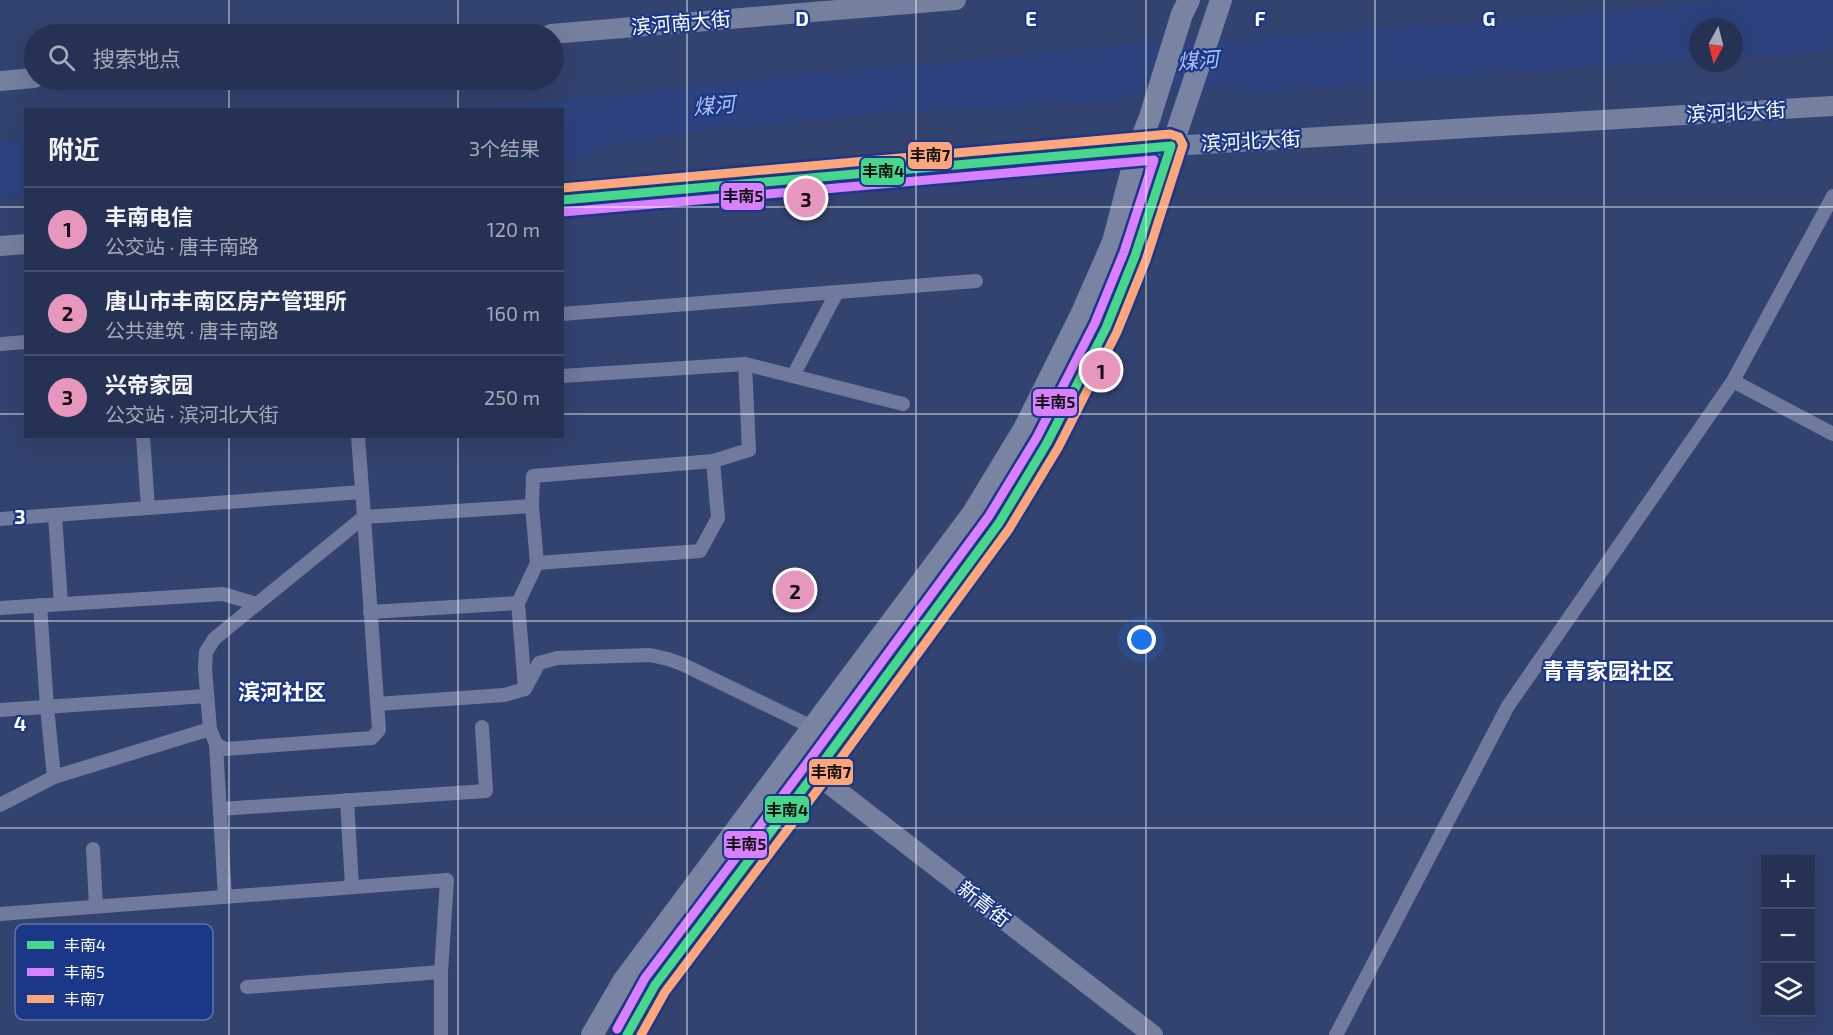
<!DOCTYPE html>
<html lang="zh">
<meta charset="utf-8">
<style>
body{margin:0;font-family:"Exo 2","Noto Sans SC",sans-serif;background:#323e5d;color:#f1f3f6}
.controls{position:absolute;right:18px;bottom:18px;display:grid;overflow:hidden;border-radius:0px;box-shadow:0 6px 24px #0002}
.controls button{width:54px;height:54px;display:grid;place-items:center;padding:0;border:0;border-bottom:2px solid #424d6a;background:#263253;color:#f1f3f6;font:30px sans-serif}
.compass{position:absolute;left:1689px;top:18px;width:54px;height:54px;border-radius:50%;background:#263253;box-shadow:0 6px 24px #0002;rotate:187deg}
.you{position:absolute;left:1142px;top:640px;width:21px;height:21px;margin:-15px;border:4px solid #fff;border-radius:50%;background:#1a73e8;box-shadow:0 0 0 9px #1a73e833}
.badge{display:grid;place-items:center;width:39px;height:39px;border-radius:50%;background:#e797bd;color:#111;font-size:20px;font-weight:700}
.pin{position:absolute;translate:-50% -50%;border:3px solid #fff;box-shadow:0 2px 6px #0006}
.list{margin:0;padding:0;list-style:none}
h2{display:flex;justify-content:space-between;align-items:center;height:78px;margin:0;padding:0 24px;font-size:26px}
h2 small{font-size:20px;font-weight:400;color:#a4aab8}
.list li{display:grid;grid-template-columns:39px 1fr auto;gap:18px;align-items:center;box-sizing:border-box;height:84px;padding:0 24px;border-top:2px solid #424d6a}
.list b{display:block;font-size:22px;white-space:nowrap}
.list p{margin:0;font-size:20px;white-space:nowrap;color:#a4aab8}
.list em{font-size:20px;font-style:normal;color:#a4aab8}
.icon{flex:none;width:33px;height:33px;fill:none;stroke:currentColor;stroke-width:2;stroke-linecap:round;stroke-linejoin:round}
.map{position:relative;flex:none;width:1833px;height:1035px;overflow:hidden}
.search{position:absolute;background:#263253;box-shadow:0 6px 24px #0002;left:24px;top:24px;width:540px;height:66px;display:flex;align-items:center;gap:15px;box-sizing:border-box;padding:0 21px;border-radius:33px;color:#a4aab8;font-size:22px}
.panel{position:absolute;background:#263253;box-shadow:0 6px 24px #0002;left:24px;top:108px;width:540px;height:330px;border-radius:0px}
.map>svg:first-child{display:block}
.water{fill:#2e437e}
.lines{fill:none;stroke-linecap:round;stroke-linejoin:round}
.street{stroke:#6f7a9c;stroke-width:14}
.secondary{stroke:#75809f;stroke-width:20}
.primary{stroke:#7984a2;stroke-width:22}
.bus-1-casing{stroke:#1a3788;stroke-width:14}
.bus-2-casing{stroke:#1a3788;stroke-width:14}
.bus-3-casing{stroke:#1a3788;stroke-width:14}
.bus-1{stroke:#46d78d;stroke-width:9}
.bus-2{stroke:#d880ff;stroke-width:9}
.bus-3{stroke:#fea67b;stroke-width:9}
.grid{fill:none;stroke:#fff;stroke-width:1.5;stroke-opacity:0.55}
.labels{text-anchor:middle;stroke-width:4.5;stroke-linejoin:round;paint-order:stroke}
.street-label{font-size:20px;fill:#fff;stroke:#1a3788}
.water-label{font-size:21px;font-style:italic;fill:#aec2f4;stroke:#1a3788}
.quarter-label{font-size:22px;font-weight:bold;fill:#fff;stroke:#1a3788}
.key{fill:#1a3788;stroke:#5f73ac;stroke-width:1.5}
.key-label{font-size:16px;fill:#fff}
.grid-label{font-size:20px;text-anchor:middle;font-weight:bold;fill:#fff;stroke:#1a3788;stroke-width:4.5;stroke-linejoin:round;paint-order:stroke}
.line-badge{stroke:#1a3788;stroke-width:2}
.pale-badge-label{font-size:16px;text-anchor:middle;font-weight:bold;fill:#111}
</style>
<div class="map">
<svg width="1833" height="1035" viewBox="0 0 1833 1035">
<rect width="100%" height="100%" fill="#33436f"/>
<g class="water">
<path d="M1729 0H1833V51L1734 58V27H1698V60L1399 80 1312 89 1253 93 1235 89 1130 95 1119 103 924 110 715 129 607 145 568 163 563 158 562 110H455L603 96 792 75 947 62 1142 43 1254 38 1640 9Z"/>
<path d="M25 140V197L0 198V141Z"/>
</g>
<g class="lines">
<g class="street">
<path d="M562 314 976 281"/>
<path d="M0 344 26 342"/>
<path d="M562 376 745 364 903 404"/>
<path d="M793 376 837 292"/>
<path d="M1733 381 1833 434"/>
<path d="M143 436 148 508"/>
<path d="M358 436 364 517 214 639 206 652 205 669 210 729 216 744 225 749 372 738 379 730 364 517 532 506"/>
<path d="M55 515 61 604"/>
<path d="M0 519 362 492"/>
<path d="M537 563 532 506 533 476 713 461 749 450 745 364"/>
<path d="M40 605 47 707 54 777"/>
<path d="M0 608 223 594 257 604"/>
<path d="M370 612 518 603"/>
<path d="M525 689 518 603 537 563 700 551 718 518 713 461"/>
<path d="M377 704 504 695 525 689 539 663 557 658 650 655 668 659 682 664 814 728"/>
<path d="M0 710 207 696"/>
<path d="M216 744 225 897"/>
<path d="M347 800 352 887"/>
<path d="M0 805 54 777 210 729"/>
<path d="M220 809 486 791 482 727"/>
<path d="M93 849 96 906"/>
<path d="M0 914 447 880 441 972 247 987"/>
<path d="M441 972V1035"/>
<path d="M1336 1035 1508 706 1733 381 1833 196"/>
</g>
<g class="secondary">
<path d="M551 34 956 0"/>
<path d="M0 81 34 78"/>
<path d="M562 200 1171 146 1833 106"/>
<path d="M0 246 26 244"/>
<path d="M815 773 1153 1035"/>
</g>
<g class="primary">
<path d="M592 1035 624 980 973 513 1024 429 1081 315 1113 242 1137 150 1150 117 1182 14 1189 0"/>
<path d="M627 1035 655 985 815 773 999 523 1047 443 1106 328 1135 256 1221 0"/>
</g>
<g class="bus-1-casing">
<path id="bus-1" d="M562 200 1171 146 1135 256 1106 328 1047 443 999 523 815 773 655 985 627 1035"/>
</g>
<g class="bus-2-casing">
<path id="bus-2" d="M563 212 1154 160 1124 252 1095 323 1037 437 989 516 805 766 645 978 617 1029"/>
</g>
<g class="bus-3-casing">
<path id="bus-3" d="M562 188 1170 134 1179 137 1183 145 1146 260 1117 332 1058 448 1009 529 825 780 665 992 641 1035"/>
</g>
<use href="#bus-1" class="bus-1"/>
<use href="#bus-2" class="bus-2"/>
<use href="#bus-3" class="bus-3"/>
</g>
<path class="grid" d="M229 0V34M458 0V34M687 0V1035M916 0V1035M1146 0V1035M1375 0V1035M1604 0V1035M229 80V110M458 80V110M0 207H26M562 207H1833M0 414H26M562 414H1833M229 436V1035M458 436V1035M0 621H1833M0 828H1833"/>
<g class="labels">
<g class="street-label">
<text transform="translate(681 23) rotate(-5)" y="7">滨河南大街</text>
<text transform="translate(1736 112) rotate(-3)" y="7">滨河北大街</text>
<text transform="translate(1251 141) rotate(-3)" y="7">滨河北大街</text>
<text transform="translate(984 904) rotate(38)" y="7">新青街</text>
</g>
<g class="water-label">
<text transform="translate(1198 61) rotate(-5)" y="7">煤河</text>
<text transform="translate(714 106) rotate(-5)" y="7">煤河</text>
</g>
<g class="quarter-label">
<text x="1608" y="679">青青家园社区</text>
<text x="282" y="700">滨河社区</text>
</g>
</g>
<rect x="15" y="924" width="198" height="96" rx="9" class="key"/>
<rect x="27" y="941" width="27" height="8" fill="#46d78d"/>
<rect x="27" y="968" width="27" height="8" fill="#d880ff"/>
<rect x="27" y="995" width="27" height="8" fill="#fea67b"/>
<g class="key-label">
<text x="64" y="951">丰南4</text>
<text x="64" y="978">丰南5</text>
<text x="64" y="1005">丰南7</text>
</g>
<g class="grid-label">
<text x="802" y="26">D</text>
<text x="1031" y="26">E</text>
<text x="1260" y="26">F</text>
<text x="1489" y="26">G</text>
<text x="20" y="524">3</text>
<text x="20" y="731">4</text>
</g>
<g class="line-badge">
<rect x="907" y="141" width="46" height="29" rx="6" fill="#fea67b"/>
<rect x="860" y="157" width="45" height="29" rx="6" fill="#46d78d"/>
<rect x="720" y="182" width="45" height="29" rx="6" fill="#d880ff"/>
<rect x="1032" y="388" width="46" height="29" rx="6" fill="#d880ff"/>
<rect x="808" y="758" width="46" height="28" rx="6" fill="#fea67b"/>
<rect x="764" y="795" width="46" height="29" rx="6" fill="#46d78d"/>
<rect x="723" y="830" width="45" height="29" rx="6" fill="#d880ff"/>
</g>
<g class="pale-badge-label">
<text x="930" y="161">丰南7</text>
<text x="883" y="177">丰南4</text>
<text x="743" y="202">丰南5</text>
<text x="1055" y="408">丰南5</text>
<text x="831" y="778">丰南7</text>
<text x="787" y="816">丰南4</text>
<text x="746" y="850">丰南5</text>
</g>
</svg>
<div class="controls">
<button>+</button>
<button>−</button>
<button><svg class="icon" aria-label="layers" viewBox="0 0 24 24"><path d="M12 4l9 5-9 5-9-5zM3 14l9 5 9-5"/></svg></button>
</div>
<svg class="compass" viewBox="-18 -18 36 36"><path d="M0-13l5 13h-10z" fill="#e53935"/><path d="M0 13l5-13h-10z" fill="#a4aab8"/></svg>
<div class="you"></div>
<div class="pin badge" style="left:1101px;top:370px">1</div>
<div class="pin badge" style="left:795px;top:590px">2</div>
<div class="pin badge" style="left:806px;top:198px">3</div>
<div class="search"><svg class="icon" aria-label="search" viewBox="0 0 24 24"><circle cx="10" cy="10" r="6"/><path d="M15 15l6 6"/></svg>搜索地点</div>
<section class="panel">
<h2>附近<small>3个结果</small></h2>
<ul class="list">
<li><span class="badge">1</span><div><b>丰南电信</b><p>公交站 · 唐丰南路</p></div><em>120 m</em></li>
<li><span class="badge">2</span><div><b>唐山市丰南区房产管理所</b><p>公共建筑 · 唐丰南路</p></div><em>160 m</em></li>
<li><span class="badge">3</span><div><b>兴帝家园</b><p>公交站 · 滨河北大街</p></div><em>250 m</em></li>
</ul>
</section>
</div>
